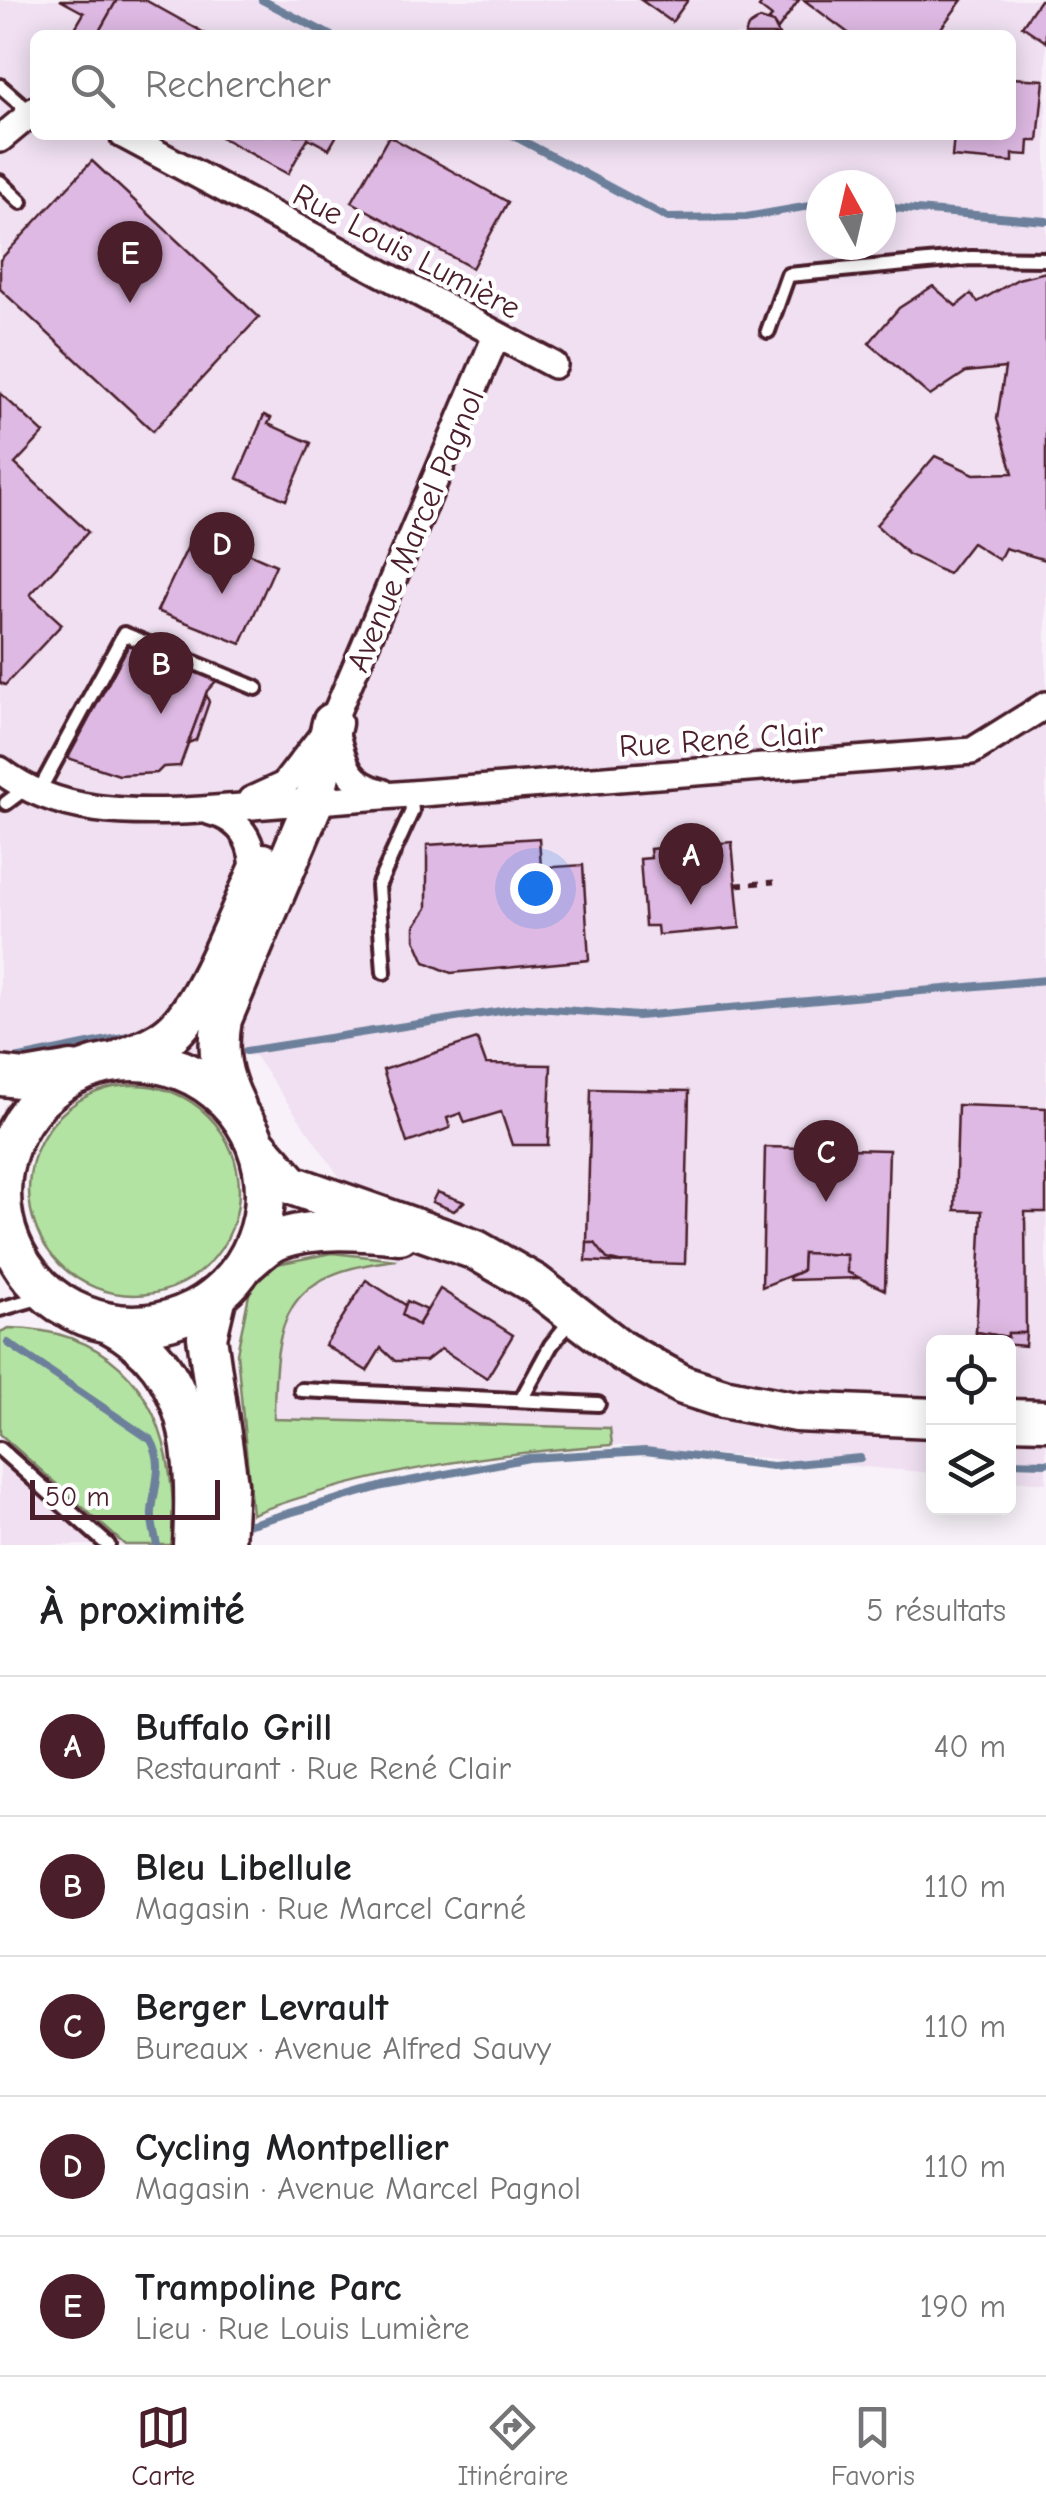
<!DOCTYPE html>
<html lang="fr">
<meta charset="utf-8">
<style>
body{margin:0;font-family:"Comic Neue",sans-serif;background:#f6f6f6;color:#202124}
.controls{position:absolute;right:30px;bottom:30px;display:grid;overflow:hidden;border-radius:15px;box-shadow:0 5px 25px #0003}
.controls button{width:90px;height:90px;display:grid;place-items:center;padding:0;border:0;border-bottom:2px solid #e0e0e0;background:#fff;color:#202124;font:50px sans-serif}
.compass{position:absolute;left:806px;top:170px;width:90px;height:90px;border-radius:50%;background:#fff;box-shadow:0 5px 25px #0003;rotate:352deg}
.scale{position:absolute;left:30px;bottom:25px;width:190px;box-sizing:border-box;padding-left:10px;border:5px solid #4a1f2b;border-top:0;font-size:28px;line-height:35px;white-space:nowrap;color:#4a1f2b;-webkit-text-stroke:8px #fff;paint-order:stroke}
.you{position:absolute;left:535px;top:888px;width:35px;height:35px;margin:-25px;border:8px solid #fff;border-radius:50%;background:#1a73e8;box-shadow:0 0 0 15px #1a73e833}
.badge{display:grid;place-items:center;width:65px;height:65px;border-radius:50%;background:#4a1f2b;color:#fff;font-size:32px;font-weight:700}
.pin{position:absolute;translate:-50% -82px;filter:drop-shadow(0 2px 5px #0008)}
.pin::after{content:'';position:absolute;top:52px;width:35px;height:30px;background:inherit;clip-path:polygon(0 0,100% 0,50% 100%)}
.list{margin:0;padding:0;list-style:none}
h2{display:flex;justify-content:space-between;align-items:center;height:130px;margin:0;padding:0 40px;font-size:42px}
h2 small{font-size:32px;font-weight:400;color:#757577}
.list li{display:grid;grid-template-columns:65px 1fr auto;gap:30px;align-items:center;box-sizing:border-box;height:140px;padding:0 40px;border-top:2px solid #e0e0e0}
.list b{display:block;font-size:38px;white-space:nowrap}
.list p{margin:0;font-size:32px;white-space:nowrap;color:#757577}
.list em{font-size:32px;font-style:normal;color:#757577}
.icon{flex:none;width:55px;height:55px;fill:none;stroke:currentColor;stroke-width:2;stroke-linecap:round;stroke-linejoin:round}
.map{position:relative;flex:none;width:1046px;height:1545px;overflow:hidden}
.search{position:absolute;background:#fff;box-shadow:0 5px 25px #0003;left:30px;right:30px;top:30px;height:110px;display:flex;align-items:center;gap:25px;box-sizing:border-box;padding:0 35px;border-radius:15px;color:#757577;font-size:38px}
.sheet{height:830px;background:#fff}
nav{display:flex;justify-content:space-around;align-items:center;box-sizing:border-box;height:140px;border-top:2px solid #e0e0e0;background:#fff;font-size:28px;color:#757577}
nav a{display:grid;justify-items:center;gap:5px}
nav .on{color:#4a1f2b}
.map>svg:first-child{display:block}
.built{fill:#f0e0f2;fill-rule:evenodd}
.green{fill:#b3e3a3;stroke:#7e8167;stroke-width:2.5}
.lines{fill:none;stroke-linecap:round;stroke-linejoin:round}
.stream{stroke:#6d809b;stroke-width:8}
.building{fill:#deb9e3;stroke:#4a1f2b;stroke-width:2.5}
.lane-casing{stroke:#4a1f2b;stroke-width:20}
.street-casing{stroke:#4a1f2b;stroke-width:32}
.secondary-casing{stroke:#4a1f2b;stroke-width:45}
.path{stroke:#4a1f2b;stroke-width:5;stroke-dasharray:8 8;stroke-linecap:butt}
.lane{stroke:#fff;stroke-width:12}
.street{stroke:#fff;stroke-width:25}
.secondary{stroke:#fff;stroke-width:38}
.labels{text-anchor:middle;stroke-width:9;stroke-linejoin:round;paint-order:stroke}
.street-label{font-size:32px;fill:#4a1f2b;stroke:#fff}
</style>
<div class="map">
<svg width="1046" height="1545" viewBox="0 0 1046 1545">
<rect width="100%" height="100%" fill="#f8f1f9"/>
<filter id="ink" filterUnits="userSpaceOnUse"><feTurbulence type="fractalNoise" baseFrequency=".01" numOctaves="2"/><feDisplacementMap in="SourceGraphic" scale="20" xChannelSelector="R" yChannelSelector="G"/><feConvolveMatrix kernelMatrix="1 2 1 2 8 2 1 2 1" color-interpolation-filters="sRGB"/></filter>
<g filter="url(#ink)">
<g class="built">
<path d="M0 0H1046V1483L1009 1480 1008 1342H934L933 1473 612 1445 610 1428 274 1419 279 1329 301 1291 363 1264 397 1259 255 1056 143 1045 83 1053 0 1056ZM35 35H1011V135H35ZM821 185H881V245H821Z"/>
<path d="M0 1388 8 1402 172 1545H0Z"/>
</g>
<g class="green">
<circle cx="134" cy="1190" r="105"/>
<path d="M332 1253 397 1260C283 1273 275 1316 274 1419L610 1428 612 1445C490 1453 368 1471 252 1514L237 1353 251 1285 277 1264Z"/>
<path d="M9 1328C102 1329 158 1383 170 1475 173 1498 176 1521 172 1545H125L0 1434V1332Z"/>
</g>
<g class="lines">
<g class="stream">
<path d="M262 0 330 35"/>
<path d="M512 135 668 218 746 217 821 204"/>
<path d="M881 207 1046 221"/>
<path d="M246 1051 526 1007 638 1016 1046 980"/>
<path d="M15 1059 133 1035"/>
<path d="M8 1343 151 1440C165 1464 154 1486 152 1512 151 1523 155 1535 157 1545"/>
<path d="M1008 1462 1046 1463"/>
<path d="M251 1524 383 1486 529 1458 645 1451 773 1466 860 1458"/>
</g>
</g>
<g class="building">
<path d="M60 0H117L97 35H71L84 13Z"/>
<path d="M117 0H145L208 35H97Z"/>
<path d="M641 0H688L672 22Z"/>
<path d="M764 0H799L778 29 769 20 772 17 759 7Z"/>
<path d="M804 0H962L936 35H851Z"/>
<path d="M1040 0H1046V42L1022 26Z"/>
<path d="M760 19 773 23 779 35H745L748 27Z"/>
<path d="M1011 78 1044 80 1038 141H1029L1028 155 1013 154V162L952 157 954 135H1011Z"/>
<path d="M217 135H337L329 149 308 138 288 174Z"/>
<path d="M389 136 508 202 472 268 352 202Z"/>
<path d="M92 161 259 317 153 431 0 289V260Z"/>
<path d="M1046 272V560L1005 548 999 560 972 543 948 574 908 554 876 525 935 456 974 474 1013 473 997 419 1005 368 966 372 930 396 869 343 899 308 933 286 956 306 971 294 978 302 1018 279Z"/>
<path d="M0 393 44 433 15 464 88 532 30 595 62 624 5 685 0 683Z"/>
<path d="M264 415 271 418 268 424 311 443 286 500 237 478Z"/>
<path d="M196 530 276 565 241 644 157 611Z"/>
<path d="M130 643 213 673 217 680 207 691 180 766 163 767 157 773 119 775 68 758Z"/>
<path d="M206 694 209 702 196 740 188 743Z"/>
<path d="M539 838 541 868 583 865 589 960 451 973 425 962 415 939V926L427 908V845Z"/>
<path d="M732 842 740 928 658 935 657 926H645L640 859 651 858 650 849Z"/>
<path d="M477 1039 486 1064 551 1065 548 1145H512L501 1112 465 1123 461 1113 447 1118 450 1128 407 1143 383 1070Z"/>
<path d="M591 1089 689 1091 685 1264 613 1262 599 1254 595 1243H587Z"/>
<path d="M958 1105 1046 1108V1212H1025L1026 1333H1008V1337L976 1332 982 1211 955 1210Z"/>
<path d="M765 1147 889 1150 885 1290 847 1272V1255L803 1253 802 1271 762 1287Z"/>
<path d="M437 1192 464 1202 454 1211 432 1202Z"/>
<path d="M587 1243H595L607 1259 623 1263 586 1261Z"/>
<path d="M803 1253 847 1255V1272L859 1278 790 1280 789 1277 802 1271Z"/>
<path d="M366 1280 407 1306 402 1315 418 1325 440 1289 513 1335 487 1378 441 1349 426 1361H395L381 1348 367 1371 325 1345Z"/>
<path d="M407 1301 427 1310 418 1325 402 1315Z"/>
<path d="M976 1332 1008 1337V1333H1026L1025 1346 976 1342Z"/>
</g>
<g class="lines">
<g class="lane-casing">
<g id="lane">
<path d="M0 86 30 112"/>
<path d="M0 182 21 202"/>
<path d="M768 331 788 275 971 258 1046 259"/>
<path d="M38 793 124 634 256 688"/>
<path d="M6 803 26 788"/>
<path d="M384 972 378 886 412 811 410 792"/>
<path d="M0 1208V1205"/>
<path d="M0 1309 49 1295"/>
<path d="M301 1390 598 1404"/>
<path d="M521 1400 551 1345 573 1318"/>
<path d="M0 1449 108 1545"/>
</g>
</g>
<g class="street-casing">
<g id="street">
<path d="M123 135 554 365"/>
<path d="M0 139 35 110"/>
<path d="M335 731C344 763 347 784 382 792"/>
<path d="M0 770C57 815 132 814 201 810L972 751 1046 705"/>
<path d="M251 800 284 785 332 723 496 336"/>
<path d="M211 812C246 821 255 847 254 880"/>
</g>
</g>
<g class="secondary-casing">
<g id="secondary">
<path d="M122 1059C141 1051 161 1044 176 1029 208 997 241 907 262 863"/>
<circle cx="133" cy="1193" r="132"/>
<path d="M0 1076 26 1079 72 1071"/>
<path d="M236 1106C221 1076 216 1053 222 1019L314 801 332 723"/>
<path d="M259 1148 292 1185 476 1250 535 1284 622 1351 683 1385 723 1398 796 1412 934 1418"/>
<path d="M245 1264C255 1256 266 1244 277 1240 314 1226 362 1230 400 1234"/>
<path d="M217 1295 207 1337 228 1484 225 1545"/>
<path d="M109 1323C196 1369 197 1456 193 1545"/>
<path d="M1008 1419 1046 1420"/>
</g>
</g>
<path class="path" d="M736 885 774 882"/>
<use href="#lane" class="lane"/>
<use href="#street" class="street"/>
<use href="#secondary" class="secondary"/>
</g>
</g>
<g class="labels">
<g class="street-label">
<text transform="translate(407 251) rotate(28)" y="11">Rue Louis Lumière</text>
<text transform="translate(415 530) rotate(-67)" y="11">Avenue Marcel Pagnol</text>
<text transform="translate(721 739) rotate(-4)" y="11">Rue René Clair</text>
</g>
</g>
</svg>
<div class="controls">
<button><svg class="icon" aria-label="locate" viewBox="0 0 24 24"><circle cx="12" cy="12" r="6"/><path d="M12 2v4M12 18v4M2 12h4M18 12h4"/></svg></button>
<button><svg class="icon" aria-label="layers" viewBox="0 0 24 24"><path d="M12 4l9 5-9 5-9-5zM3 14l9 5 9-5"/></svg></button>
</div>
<svg class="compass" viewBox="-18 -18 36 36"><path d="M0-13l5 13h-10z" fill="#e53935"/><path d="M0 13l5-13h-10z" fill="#757577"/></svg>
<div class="scale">50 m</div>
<div class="you"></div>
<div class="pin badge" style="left:691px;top:905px">A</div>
<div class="pin badge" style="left:161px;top:714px">B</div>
<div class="pin badge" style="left:826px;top:1202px">C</div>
<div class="pin badge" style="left:222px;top:594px">D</div>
<div class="pin badge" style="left:130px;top:303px">E</div>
<div class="search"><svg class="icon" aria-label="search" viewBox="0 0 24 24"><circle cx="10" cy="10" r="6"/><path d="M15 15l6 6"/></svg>Rechercher</div>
</div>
<section class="sheet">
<h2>À proximité<small>5 résultats</small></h2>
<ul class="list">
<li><span class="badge">A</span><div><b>Buffalo Grill</b><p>Restaurant · Rue René Clair</p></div><em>40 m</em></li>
<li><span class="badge">B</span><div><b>Bleu Libellule</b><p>Magasin · Rue Marcel Carné</p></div><em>110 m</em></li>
<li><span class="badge">C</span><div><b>Berger Levrault</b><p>Bureaux · Avenue Alfred Sauvy</p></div><em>110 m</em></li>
<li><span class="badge">D</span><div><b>Cycling Montpellier</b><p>Magasin · Avenue Marcel Pagnol</p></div><em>110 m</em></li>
<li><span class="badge">E</span><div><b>Trampoline Parc</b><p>Lieu · Rue Louis Lumière</p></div><em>190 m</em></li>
</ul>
</section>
<nav>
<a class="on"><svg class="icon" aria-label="map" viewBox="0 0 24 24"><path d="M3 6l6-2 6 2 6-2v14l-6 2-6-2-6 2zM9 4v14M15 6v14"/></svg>Carte</a>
<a><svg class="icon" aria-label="directions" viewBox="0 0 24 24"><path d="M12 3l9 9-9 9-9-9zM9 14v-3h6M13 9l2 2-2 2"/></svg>Itinéraire</a>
<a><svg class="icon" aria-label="saved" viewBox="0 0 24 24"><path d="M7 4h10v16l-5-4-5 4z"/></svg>Favoris</a>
</nav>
